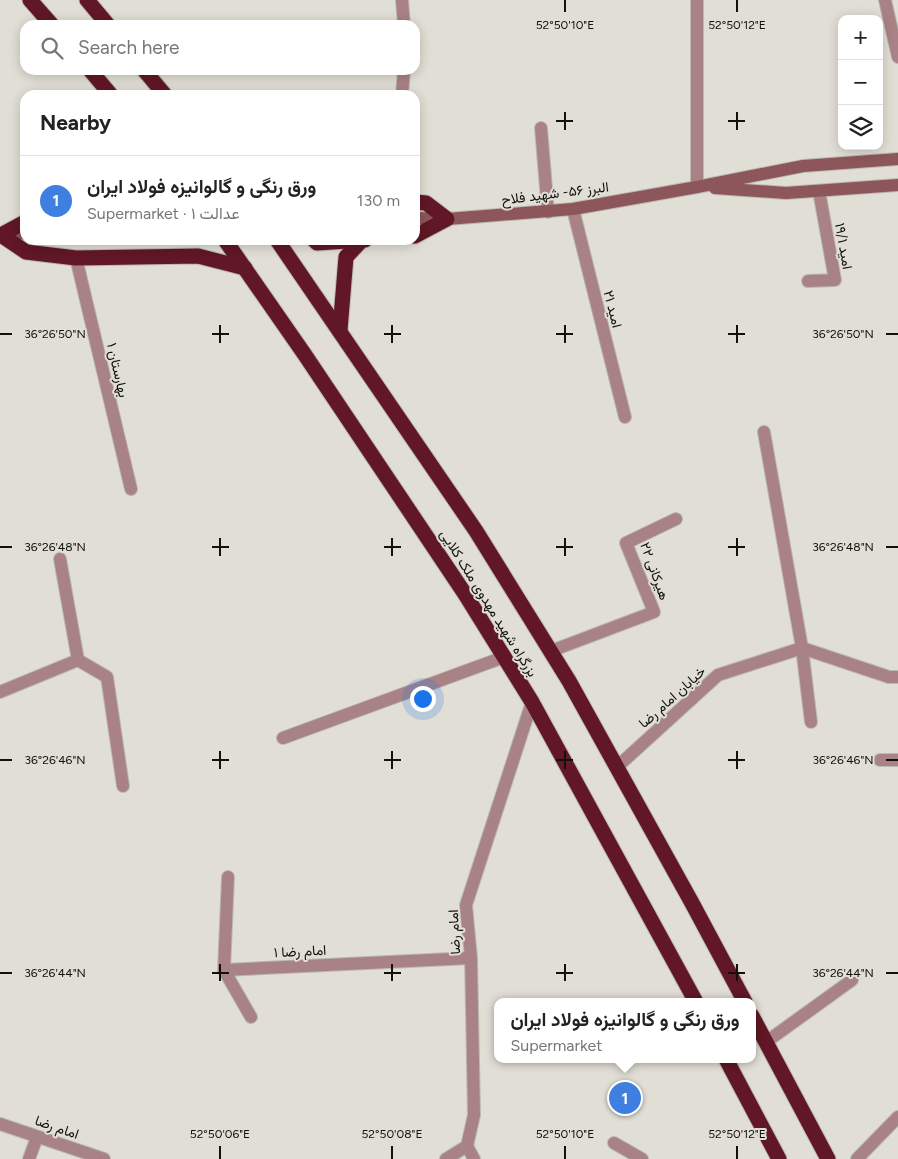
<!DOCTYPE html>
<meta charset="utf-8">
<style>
body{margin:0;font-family:Figtree,Vazirmatn,sans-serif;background:#f6f6f6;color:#222}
.controls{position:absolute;right:15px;top:15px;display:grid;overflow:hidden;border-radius:10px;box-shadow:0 2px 12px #0003}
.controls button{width:45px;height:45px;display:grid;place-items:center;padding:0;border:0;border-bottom:1px solid #e0e0e0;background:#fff;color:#222;font:25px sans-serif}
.you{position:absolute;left:422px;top:698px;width:18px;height:18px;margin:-12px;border:4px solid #fff;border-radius:50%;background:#1a73e8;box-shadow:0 0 0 8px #1a73e833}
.badge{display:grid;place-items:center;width:32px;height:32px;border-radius:50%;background:#874511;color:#fff;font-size:16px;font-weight:700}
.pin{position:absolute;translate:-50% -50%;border:2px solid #fff;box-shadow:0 1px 5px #0006}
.popup{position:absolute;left:494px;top:998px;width:262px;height:65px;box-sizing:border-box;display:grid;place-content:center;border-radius:10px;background:#fff;filter:drop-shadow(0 1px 4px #0005);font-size:16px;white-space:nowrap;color:#767676}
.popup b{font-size:19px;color:#222}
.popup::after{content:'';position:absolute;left:50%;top:100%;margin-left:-10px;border:10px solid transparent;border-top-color:#fff}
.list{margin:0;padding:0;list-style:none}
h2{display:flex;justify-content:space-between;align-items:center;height:65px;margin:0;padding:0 20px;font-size:21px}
h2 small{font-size:16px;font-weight:400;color:#767676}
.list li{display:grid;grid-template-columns:32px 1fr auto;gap:15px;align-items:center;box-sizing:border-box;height:90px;padding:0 20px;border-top:1px solid #e0e0e0}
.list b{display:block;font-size:19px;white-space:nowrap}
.list p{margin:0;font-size:16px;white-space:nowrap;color:#767676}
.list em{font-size:16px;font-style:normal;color:#767676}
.icon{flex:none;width:28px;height:28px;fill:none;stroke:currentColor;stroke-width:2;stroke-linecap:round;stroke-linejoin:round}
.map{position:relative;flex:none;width:898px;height:1159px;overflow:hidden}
.search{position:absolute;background:#fff;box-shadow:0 2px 12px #0003;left:20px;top:20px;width:400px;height:55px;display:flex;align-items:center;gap:12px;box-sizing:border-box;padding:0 18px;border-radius:15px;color:#767676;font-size:19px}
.panel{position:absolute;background:#fff;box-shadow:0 2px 12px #0003;left:20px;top:90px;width:400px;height:155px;border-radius:15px}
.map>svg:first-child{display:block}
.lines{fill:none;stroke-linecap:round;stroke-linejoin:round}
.lane-casing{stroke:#bcb9b1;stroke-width:14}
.street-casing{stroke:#bcb9b1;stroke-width:14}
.secondary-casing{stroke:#bcb9b1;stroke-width:14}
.highway-casing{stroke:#bcb9b1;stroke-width:17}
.lane{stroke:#a98285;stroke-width:12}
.street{stroke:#a98285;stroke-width:12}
.secondary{stroke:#8c565a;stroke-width:12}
.highway{stroke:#611725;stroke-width:15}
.ticks{fill:none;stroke:#12110e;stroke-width:2}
.labels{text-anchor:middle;stroke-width:4;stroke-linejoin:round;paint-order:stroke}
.street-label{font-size:14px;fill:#12110e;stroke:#e1ded5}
.ticks-label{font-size:12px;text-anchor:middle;fill:#12110e;stroke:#e1ded5;stroke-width:4;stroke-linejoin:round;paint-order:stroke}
</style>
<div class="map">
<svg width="898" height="1159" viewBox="0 0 898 1159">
<rect width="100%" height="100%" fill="#e1ded5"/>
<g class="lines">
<g class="lane-casing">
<path id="lane" d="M885 0 898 57"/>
</g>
<g class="street-casing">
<g id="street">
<path d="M402 0 404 25"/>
<path d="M697 0V187"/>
<path d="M402 95 404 70"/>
<path d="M541 128 548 212"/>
<path d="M573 209 625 417"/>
<path d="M76 258 131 489"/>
<path d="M808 281 835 280 819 191"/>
<path d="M764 432 802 648 811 722"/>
<path d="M551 651 654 612 626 543 676 519"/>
<path d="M78 660 107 677 123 786"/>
<path d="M0 692 78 660 60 559"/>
<path d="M283 738 504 657"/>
<path d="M880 760H898"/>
<path d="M617 767 718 675 802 648 889 677H898"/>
<path d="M228 877 224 970 471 958"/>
<path d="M224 970 251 1017"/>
<path d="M766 1042 852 980"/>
<path d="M0 1124 104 1159"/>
<path d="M614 1143 642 1159"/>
<path d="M467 1146 474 1159"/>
<path d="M29 1159 37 1137"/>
<path d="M446 1159 467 1146 474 1115 471 958 466 905 532 702"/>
<path d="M857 1159 898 1117"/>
</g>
</g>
<g class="secondary-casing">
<g id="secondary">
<path d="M715 188 786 193 898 185"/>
<path d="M415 218 447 219 573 209 697 187 803 166 898 159"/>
<path d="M5 235 25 233"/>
</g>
</g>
<g class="highway-casing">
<g id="highway">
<path d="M30 0 52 25"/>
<path d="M87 0 108 25"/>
<path d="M90 70 111 95"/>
<path d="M144 70 165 95"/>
<path d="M415 202 426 203 447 219 415 236"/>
<path d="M25 222 1 235 26 252 76 258 198 256 245 268"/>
<path d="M225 240 305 355 465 594 532 702 696 1002"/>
<path d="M277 240 476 531 569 681 692 903 745 1002"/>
<path d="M314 240 317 243 362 240"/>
<path d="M340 330 346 257 362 240H365"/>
<path d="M752 1016 828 1159"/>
<path d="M726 1059 779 1159"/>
</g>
</g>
<use href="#lane" class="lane"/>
<use href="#street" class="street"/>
<use href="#secondary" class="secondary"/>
<use href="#highway" class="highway"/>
</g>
<path class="ticks" d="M565 0V12M737 0V12M565 112V130M737 112V130M556 121H573M728 121H745M220 325V343M392 325V343M565 325V343M737 325V343M0 334H12M212 334H229M384 334H401M556 334H573M728 334H745M886 334H898M220 538V556M392 538V556M565 538V556M737 538V556M0 547H12M212 547H229M384 547H401M556 547H573M728 547H745M886 547H898M220 751V769M392 751V769M565 751V769M737 751V769M0 760H12M212 760H229M384 760H401M556 760H573M728 760H745M886 760H898M220 964V981M392 964V981M565 964V981M737 964V981M0 973H12M212 973H229M384 973H401M556 973H573M728 973H745M886 973H898M220 1146V1159M392 1146V1159M565 1146V1159M737 1146V1159"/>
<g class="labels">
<g class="street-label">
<text transform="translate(555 193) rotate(-7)" y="5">البرز ۵۶- شهید فلاح</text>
<text transform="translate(844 246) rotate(80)" y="5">امید ۱۹/۱</text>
<text transform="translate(613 309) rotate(76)" y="5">امید ۲۱</text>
<text transform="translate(118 370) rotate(77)" y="5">بهارستان ۱</text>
<text transform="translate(655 571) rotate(70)" y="5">هیرکانی ۲۲</text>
<text transform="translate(489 603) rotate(58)" y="5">بزرگراه شهید مهدوی ملک کلایی</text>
<text transform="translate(672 697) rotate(-42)" y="5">خیابان امام رضا</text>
<text transform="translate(454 932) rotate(-93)" y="5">امام رضا</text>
<text transform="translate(300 951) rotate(-3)" y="5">امام رضا ۱</text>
<text transform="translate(57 1127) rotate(19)" y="5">امام رضا</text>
</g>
</g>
<g class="ticks-label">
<text x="565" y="29">52°50'10"E</text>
<text x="737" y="29">52°50'12"E</text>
<text x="55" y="338">36°26'50"N</text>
<text x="843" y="338">36°26'50"N</text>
<text x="55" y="551">36°26'48"N</text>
<text x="843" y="551">36°26'48"N</text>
<text x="55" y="764">36°26'46"N</text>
<text x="843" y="764">36°26'46"N</text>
<text x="55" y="977">36°26'44"N</text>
<text x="843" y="977">36°26'44"N</text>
<text x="220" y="1138">52°50'06"E</text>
<text x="392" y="1138">52°50'08"E</text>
<text x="565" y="1138">52°50'10"E</text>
<text x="737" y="1138">52°50'12"E</text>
</g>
</svg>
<div class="controls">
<button>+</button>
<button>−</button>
<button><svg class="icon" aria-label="layers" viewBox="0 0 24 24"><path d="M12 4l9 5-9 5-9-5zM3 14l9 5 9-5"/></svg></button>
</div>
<div class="you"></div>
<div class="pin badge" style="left:625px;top:1098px;background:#3f7fe0">1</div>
<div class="popup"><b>ورق رنگی و گالوانیزه فولاد ایران</b>Supermarket</div>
<div class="search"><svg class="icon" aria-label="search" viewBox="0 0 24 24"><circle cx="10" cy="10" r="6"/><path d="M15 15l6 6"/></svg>Search here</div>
<section class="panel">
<h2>Nearby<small></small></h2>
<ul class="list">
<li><span class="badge" style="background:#3f7fe0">1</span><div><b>ورق رنگی و گالوانیزه فولاد ایران</b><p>Supermarket · عدالت ۱</p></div><em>130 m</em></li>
</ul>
</section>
</div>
